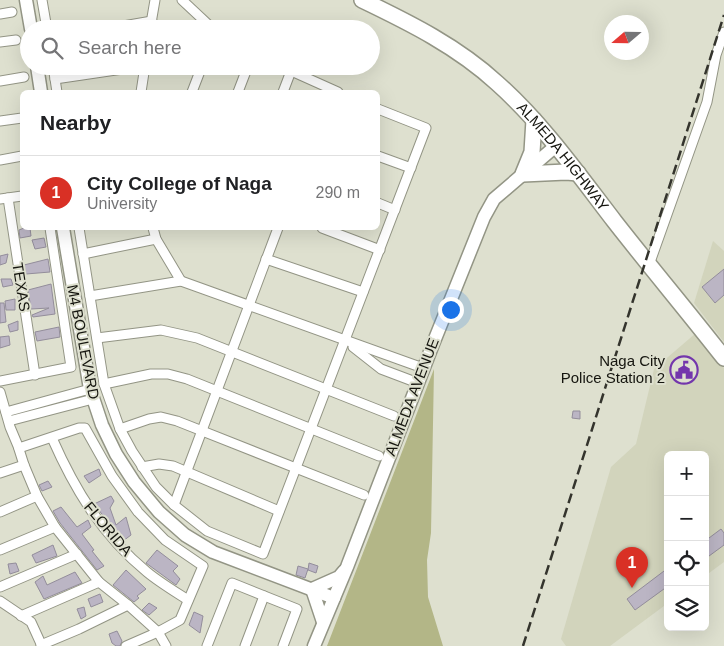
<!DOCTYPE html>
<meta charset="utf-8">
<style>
body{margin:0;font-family:Helvetica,sans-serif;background:#f2f2f2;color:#202124}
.controls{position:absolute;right:15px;bottom:15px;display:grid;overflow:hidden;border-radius:8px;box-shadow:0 5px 20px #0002}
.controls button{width:45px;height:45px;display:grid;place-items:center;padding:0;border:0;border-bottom:1px solid #e0e0e0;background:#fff;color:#202124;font:25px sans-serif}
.compass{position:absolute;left:604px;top:15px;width:45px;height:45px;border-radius:50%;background:#fff;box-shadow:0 5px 20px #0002;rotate:250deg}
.you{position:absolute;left:450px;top:309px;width:18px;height:18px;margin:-12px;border:4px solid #fff;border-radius:50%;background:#1a73e8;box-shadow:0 0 0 8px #1a73e833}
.badge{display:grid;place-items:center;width:32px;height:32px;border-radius:50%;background:#d93025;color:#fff;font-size:16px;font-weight:700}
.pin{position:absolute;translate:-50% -41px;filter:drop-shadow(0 1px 2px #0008)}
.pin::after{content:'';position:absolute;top:26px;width:18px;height:15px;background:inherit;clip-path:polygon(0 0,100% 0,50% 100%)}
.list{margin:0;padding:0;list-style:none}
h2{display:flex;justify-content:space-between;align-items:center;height:65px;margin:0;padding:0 20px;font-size:21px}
h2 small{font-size:16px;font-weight:400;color:#757577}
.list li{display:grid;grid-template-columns:32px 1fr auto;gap:15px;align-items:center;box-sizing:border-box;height:75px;padding:0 20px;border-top:1px solid #e0e0e0}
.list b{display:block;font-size:19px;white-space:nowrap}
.list p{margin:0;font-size:16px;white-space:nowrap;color:#757577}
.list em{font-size:16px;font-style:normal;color:#757577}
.icon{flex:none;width:28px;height:28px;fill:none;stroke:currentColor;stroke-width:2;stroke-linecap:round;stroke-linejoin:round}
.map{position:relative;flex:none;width:724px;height:646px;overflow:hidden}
.search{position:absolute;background:#fff;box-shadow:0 5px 20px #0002;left:20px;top:20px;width:360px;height:55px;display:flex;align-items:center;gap:12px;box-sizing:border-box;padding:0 18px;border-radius:28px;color:#757577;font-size:19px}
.panel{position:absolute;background:#fff;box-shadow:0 5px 20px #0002;left:20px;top:90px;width:360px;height:140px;border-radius:8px}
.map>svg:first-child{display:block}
.built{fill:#d2d4bc}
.green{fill:#b3b687}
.building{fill:#bbb5c4;stroke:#938d9b}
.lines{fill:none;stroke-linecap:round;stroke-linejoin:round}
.street-casing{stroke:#939585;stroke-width:11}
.secondary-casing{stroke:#939585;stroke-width:15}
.highway-casing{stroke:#939585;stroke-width:18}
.street{stroke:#fff;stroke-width:9}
.secondary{stroke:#fff;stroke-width:12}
.highway{stroke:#fff;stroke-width:15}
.rail{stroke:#34342d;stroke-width:2.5;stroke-dasharray:10 5;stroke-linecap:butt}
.labels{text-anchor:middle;stroke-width:4;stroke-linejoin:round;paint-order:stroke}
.street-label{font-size:15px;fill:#15150f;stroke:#dee0cf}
.poi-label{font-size:15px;fill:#15150f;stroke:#dee0cf;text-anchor:end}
</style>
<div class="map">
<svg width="724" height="646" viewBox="0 0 724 646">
<rect width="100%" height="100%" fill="#dee0cf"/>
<g class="built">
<path d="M713 241 724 251V342L694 303Z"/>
<path d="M696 333 724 368V562L705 576V455H668V603L610 646H566L561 639 611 467 636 444 654 369Z"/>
</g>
<path class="green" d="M434 369 431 533 427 560 428 597 443 646H327Z"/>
<g class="building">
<path d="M24 228H30L31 236 20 238 19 230Z"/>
<path d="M44 238 46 247 35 249 32 240Z"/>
<path d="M8 254 6 263 0 265V256Z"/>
<path d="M48 259 50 272 26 274 24 265Z"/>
<path d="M724 269V295L715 303 702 287Z"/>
<path d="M1 279H11L13 285 3 287Z"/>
<path d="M51 284 55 314 33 317 32 315 49 308 31 309 28 290Z"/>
<path d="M15 299V310H6L5 301Z"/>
<path d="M0 303H4L6 322 0 323Z"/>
<path d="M18 321V330L10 332 8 325Z"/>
<path d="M59 327 60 337 37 341 35 332Z"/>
<path d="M9 336 10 345 0 348V337Z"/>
<path d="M684 359 695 372 684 380 674 367Z"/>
<path d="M573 411H580V419L572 418Z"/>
<path d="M99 469 101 475 89 483 84 476Z"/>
<path d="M48 481 52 487 42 491 39 485Z"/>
<path d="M111 496 114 501 110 508 116 525 126 517 131 535 123 541 94 504Z"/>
<path d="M61 507 77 527 88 520 91 527 82 534 94 550 92 551 104 566 97 570 60 523 53 511Z"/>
<path d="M721 529 724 533V545L705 559V541Z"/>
<path d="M53 545 57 556 36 563 32 555Z"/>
<path d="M157 550 178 566 173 571 180 579 176 585 146 563Z"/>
<path d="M16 563 19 571 10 574 8 564Z"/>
<path d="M309 563 318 566 316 573 308 570Z"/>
<path d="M298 566 308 569 305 578 296 575Z"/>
<path d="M668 568V586L635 610 627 599Z"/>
<path d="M126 570 146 589 137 596 139 598 134 602 113 585Z"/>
<path d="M75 572 82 583 44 599 35 582 43 576 47 585Z"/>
<path d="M100 594 103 602 91 607 88 599Z"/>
<path d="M149 603 157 608 149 615 142 610Z"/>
<path d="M84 607 86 616 81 619 77 609Z"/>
<path d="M194 612 203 616 200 633 189 625Z"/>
<path d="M117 631 122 641 120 646H116L112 643 109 634Z"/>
</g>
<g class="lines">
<g class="street-casing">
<g id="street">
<path d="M42 0 47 29"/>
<path d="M182 0 213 29"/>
<path d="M0 14 12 12"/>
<path d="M106 29 152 21"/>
<path d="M150 29 155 0"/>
<path d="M0 42 16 40"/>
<path d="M53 66 57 92"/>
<path d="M280 66 338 92"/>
<path d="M55 79 143 66"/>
<path d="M0 81 24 77"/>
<path d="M141 92 145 66"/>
<path d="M192 92 202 66"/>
<path d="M238 92 248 66"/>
<path d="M283 92 291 71"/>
<path d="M0 121 22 118"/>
<path d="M378 156 411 168"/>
<path d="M0 160 22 156"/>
<path d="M8 198 35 375"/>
<path d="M0 199 22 196"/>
<path d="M378 203 395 210"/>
<path d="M79 228 104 384 120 429 132 451 156 487 174 505 207 531 263 554 426 128 378 109"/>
<path d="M153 228 156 239 181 281"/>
<path d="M322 228 380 250"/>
<path d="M83 254 156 239"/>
<path d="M266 259 363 292"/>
<path d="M649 265 707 102 716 55 724 32"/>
<path d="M90 296 181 281 423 368"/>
<path d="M97 338 161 330 197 338 394 416"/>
<path d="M353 347 381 369 418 383"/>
<path d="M0 381 71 367 50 228"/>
<path d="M104 384 151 374H168L187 379 379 456"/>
<path d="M0 392 10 427 18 446 24 465 37 496 55 527 99 582 128 605 158 632 166 646"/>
<path d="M6 412 90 389"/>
<path d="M9 421 93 399"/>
<path d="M120 429 149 419 161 417 177 421 364 495"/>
<path d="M52 438C75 490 102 535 147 572 159 582 174 591 188 600"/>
<path d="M19 448 79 428H85L112 476 138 512 165 540 203 566 180 620 158 632 126 646"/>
<path d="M142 467 159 464 173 466 279 511"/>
<path d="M0 473 24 465"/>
<path d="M174 505 278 228"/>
<path d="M0 512 37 496"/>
<path d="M0 550 55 527"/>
<path d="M0 587 77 554"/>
<path d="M0 601 31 622 42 646"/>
<path d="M21 616 99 582"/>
<path d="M41 645 79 629 128 605"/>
<path d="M207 646 232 583 297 609 283 646"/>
<path d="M245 646 264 596"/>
</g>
</g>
<g class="secondary-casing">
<g id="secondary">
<path d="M26 0 31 29"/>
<path d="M37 66 41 92"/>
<path d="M63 228 90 389 102 425 116 454 134 482 159 512 185 535 213 552 334 598"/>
<path d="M312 589 339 577 344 571"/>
<path d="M312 589 323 622"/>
<path d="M314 646 347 567 433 344 484 217 494 199 557 145"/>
</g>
</g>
<g class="highway-casing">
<g id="highway">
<path id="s1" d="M362 0C410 23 458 47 497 83 543 124 578 174 615 222 651 268 688 312 724 358"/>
<path d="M534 120 532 152 523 174 566 172 578 173"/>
</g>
</g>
<use href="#street" class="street"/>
<use href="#secondary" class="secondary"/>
<use href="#highway" class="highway"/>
<path class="rail" d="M523 646 724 15"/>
</g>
<defs>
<g id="civic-ring" transform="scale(1.4375)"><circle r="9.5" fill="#dee0cf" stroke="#7336ac" stroke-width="1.5"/><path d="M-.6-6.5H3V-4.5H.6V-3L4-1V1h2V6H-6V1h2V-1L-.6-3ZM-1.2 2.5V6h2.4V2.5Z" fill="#7336ac"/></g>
</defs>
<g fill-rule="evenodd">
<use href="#civic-ring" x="684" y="370"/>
</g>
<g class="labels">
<g class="street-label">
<text dy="5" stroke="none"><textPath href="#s1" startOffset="258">ALMEDA HIGHWAY</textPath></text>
<text transform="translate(21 287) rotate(81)" y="5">TEXAS</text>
<text transform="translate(83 342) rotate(79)" y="5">M4 BOULEVARD</text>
<text transform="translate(412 397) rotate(-69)" y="5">ALMEDA AVENUE</text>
<text transform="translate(108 529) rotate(50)" y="5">FLORIDA</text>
</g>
<g class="poi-label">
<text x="665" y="366">Naga City<tspan x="665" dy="17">Police Station 2</tspan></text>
</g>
</g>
</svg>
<div class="controls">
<button>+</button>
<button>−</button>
<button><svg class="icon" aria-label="locate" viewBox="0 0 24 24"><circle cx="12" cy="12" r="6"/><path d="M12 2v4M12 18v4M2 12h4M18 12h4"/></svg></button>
<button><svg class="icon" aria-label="layers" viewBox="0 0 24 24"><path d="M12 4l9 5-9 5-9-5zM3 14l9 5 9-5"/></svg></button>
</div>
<svg class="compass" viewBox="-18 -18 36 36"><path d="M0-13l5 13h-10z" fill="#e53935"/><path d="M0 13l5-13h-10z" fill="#757577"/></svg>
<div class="you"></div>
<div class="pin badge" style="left:632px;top:588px">1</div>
<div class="search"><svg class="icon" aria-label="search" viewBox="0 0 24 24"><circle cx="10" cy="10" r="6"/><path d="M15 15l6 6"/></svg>Search here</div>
<section class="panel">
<h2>Nearby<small></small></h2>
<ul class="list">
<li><span class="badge">1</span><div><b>City College of Naga</b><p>University</p></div><em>290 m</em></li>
</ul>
</section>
</div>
